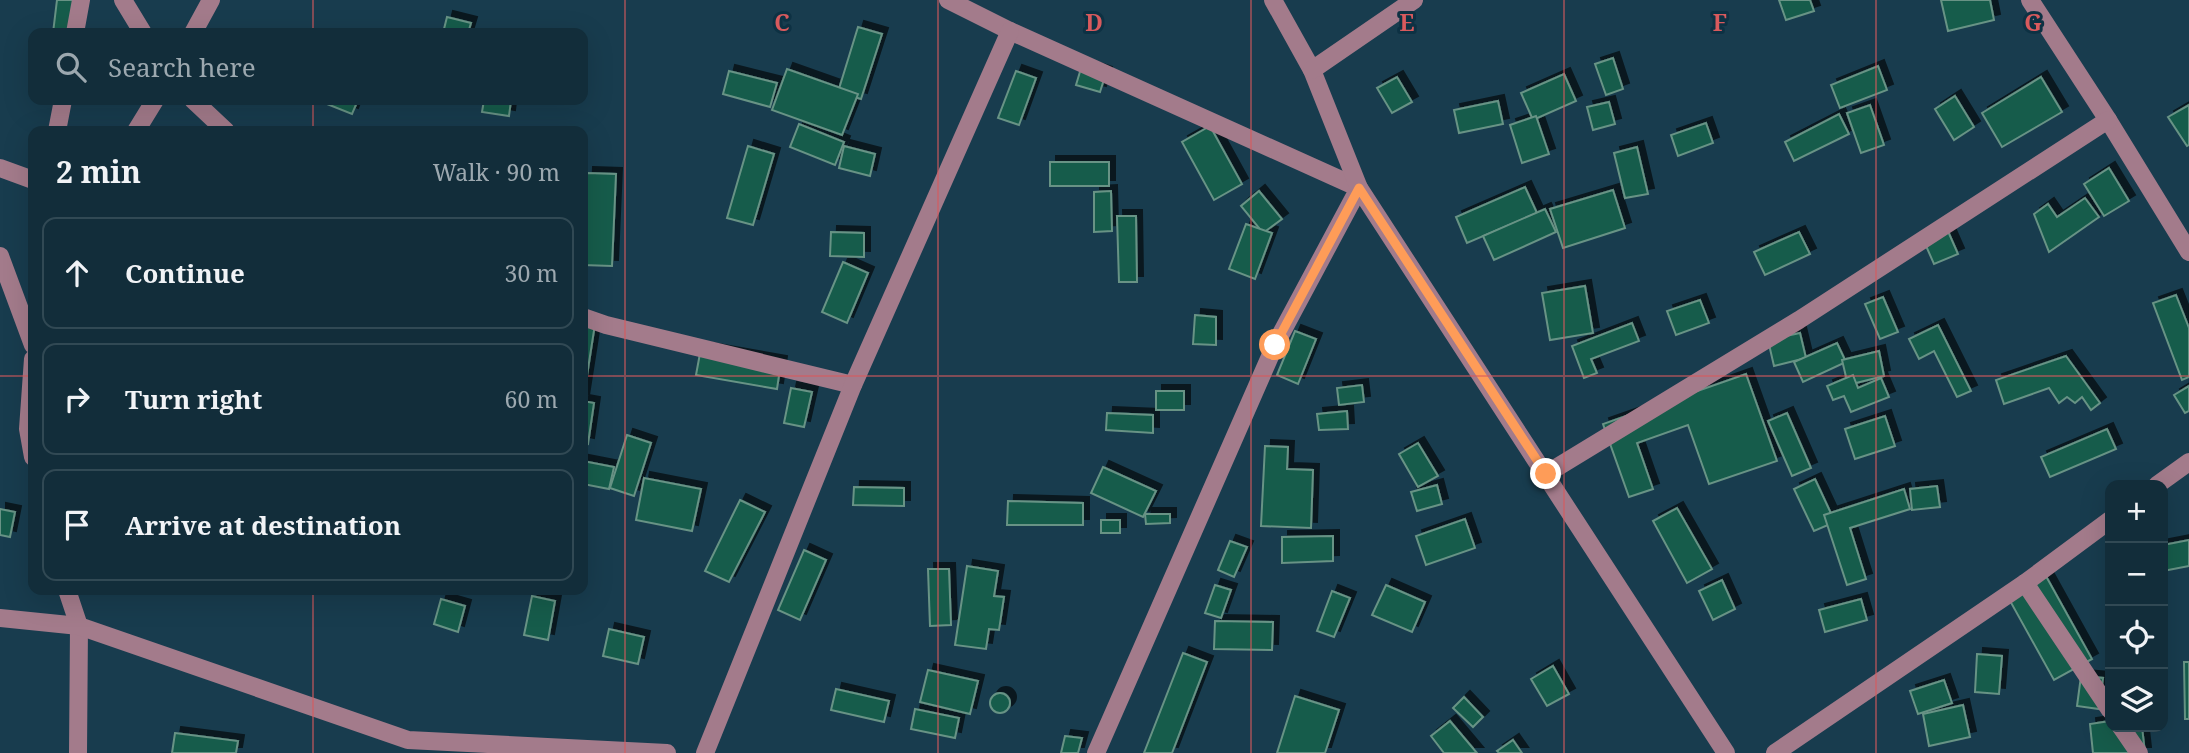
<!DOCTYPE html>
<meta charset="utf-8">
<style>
body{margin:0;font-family:"Noto Serif",serif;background:#1b3542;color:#f1f3f6}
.controls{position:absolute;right:21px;bottom:21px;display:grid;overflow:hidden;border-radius:14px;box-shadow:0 7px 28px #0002}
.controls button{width:63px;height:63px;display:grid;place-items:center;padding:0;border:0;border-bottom:2px solid #314954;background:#122d3a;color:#f1f3f6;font:35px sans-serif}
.stop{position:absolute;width:21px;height:21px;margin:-16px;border:5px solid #fe9c58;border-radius:50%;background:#fff}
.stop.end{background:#fe9c58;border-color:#fff;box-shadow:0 2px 7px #0008}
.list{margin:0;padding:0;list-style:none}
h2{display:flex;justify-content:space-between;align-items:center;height:91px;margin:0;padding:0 28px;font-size:30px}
h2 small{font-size:23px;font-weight:400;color:#9ca8af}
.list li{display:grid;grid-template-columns:46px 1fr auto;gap:21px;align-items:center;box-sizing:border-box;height:112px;margin:0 14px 14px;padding:0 14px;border:2px solid #314954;border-radius:14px}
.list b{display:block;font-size:26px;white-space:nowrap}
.list em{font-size:23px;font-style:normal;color:#9ca8af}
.icon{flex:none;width:38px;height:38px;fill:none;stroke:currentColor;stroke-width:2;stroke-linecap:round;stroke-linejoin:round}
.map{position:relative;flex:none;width:2189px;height:753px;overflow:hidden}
.search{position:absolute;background:#122d3a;box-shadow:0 7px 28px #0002;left:28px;top:28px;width:560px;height:77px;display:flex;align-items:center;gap:18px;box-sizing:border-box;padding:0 24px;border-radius:14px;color:#9ca8af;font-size:26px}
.panel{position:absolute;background:#122d3a;box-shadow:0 7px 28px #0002;left:28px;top:126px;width:560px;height:469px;border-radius:14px}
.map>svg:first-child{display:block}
.building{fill:#155b4b;stroke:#679385;stroke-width:2;filter:url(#shadow)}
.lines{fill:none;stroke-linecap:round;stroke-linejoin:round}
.minor{stroke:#a37b8b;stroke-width:18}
.route{stroke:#fe9c58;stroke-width:9}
.grid{fill:none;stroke:#d85a5d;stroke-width:2;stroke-opacity:0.55}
.grid-label{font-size:23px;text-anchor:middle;font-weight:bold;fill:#d85a5d;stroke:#0d3143;stroke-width:6;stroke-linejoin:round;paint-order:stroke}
</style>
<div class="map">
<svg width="2189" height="753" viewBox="0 0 2189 753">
<defs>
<filter id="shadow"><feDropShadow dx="6" dy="-6" stdDeviation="0" flood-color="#0009"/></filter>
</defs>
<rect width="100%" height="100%" fill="#183c4e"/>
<g class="building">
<path d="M57 0H80L76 33H53Z"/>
<path d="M1779 0H1810L1814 11 1786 20Z"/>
<path d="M1941 0H1990L1994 20 1948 31Z"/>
<path d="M447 17 471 23 468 33H443Z"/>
<path d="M858 27 882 34 861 99 838 92Z"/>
<path d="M1613 58 1623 89 1606 95 1595 64Z"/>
<path d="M1082 65 1106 73 1100 92 1076 85Z"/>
<path d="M1878 66 1887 90 1840 108 1831 85Z"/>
<path d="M787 69 858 94 842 135 772 110Z"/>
<path d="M729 71 777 83 770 107 723 94Z"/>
<path d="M1016 71 1036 78 1019 125 998 118Z"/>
<path d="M1564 74 1576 101 1533 120 1521 93Z"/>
<path d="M1397 77 1412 102 1392 113 1377 88Z"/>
<path d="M2041 77 2062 112 2002 147 1982 113Z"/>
<path d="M1955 96 1974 127 1954 140 1935 109Z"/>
<path d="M317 100H358L352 114Z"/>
<path d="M484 100H511L509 116 482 112Z"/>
<path d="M1498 101 1503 124 1459 133 1454 110Z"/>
<path d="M1609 102 1615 124 1593 130 1587 107Z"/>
<path d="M1870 105 1884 145 1861 153 1847 113Z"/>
<path d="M2189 105V145L2187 146 2168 117Z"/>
<path d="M1839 114 1849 134 1794 161 1785 142Z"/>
<path d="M1536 116 1549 154 1522 163 1510 125Z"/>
<path d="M1706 123 1713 143 1678 156 1671 135Z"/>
<path d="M799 124 844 142 835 165 790 147Z"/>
<path d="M1210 126 1242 184 1214 200 1182 142Z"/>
<path d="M748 146 774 154 753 225 727 218Z"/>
<path d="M844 146 875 154 870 176 839 168Z"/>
<path d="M1637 147 1648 194 1625 198 1614 153Z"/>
<rect x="1050" y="162" width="59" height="24"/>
<path d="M2109 168 2129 201 2104 216 2084 184Z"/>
<path d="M587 173 616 174 612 266 583 265Z"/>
<path d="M1525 187 1537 213 1467 243 1456 217Z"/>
<path d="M1613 190 1625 228 1563 248 1550 209Z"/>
<path d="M1111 191 1112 231 1094 232V192Z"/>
<path d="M1259 191 1282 219 1263 233 1241 206Z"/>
<path d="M2085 198 2099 217 2049 252 2034 214 2048 204 2057 217Z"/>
<path d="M1545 209 1556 232 1494 260 1483 236Z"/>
<path d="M1117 216H1136L1137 282H1119Z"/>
<path d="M1246 224 1272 233 1255 279 1229 269Z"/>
<path d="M1947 229 1958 254 1934 264 1923 239Z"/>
<path d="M831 232 864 233V257L830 256Z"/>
<path d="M1799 232 1810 254 1765 275 1754 252Z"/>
<path d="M843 262 868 273 847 323 822 312Z"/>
<path d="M1585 286 1593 333 1550 340 1542 293Z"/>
<path d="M2176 295 2189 328V377L2182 380 2153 303Z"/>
<path d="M1883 297 1898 332 1880 339 1865 304Z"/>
<path d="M1700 300 1709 323 1676 335 1667 311Z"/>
<path d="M1195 315 1216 317V345L1193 344Z"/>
<path d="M583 322 595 324 583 401 594 403 588 444 583 443Z"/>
<path d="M1632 323 1639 341 1591 359 1597 373 1584 378 1572 346Z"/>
<path d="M1938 325 1971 391 1957 397 1934 351 1919 359 1909 339Z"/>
<path d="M1295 331 1316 339 1298 384 1277 375Z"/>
<path d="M1800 333 1806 358 1774 366 1768 340Z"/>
<path d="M1837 343 1846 362 1803 382 1794 362Z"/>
<path d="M701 348 781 362 777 389 696 375Z"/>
<path d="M1879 351 1884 376 1848 385 1842 360Z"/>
<path d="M2066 356 2100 403 2091 410 2082 397 2075 403 2067 397 2059 403 2049 388 2004 404 1996 380Z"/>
<path d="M1746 374 1777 461 1709 484 1688 425 1637 443 1653 489 1629 497 1603 424Z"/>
<path d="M1853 375 1858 388 1881 378 1889 397 1851 412 1844 396 1833 400 1827 386Z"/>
<path d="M1362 385 1364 402 1339 405 1337 388Z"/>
<path d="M2189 386V411L2185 413 2174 395Z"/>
<path d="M791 388 812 392 804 427 784 423Z"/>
<rect x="1156" y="391" width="28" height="19"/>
<path d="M1347 411 1348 429 1319 430 1317 414Z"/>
<path d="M1107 413 1153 415V433L1106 430Z"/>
<path d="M1787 413 1811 468 1792 476 1768 421Z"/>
<path d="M1885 416 1895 446 1855 459 1845 429Z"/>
<path d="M2107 429 2116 449 2050 477 2041 457Z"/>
<path d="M627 435 651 443 634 496 610 488Z"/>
<path d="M1418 443 1438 476 1418 487 1399 454Z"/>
<path d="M1265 446 1288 447 1287 469 1313 470 1311 528 1261 526Z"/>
<path d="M583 461 614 467 609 489 583 484Z"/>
<path d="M1103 467 1156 491 1143 517 1091 493Z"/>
<path d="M644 478 701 489 692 531 636 520Z"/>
<path d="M1815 479 1835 522 1814 531 1794 489Z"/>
<path d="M1437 485 1442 504 1417 511 1411 492Z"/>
<path d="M1937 486 1940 507 1912 510 1910 489Z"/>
<path d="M854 487 904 488V506L853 505Z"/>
<path d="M1904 489 1910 509 1850 528 1866 579 1847 585 1824 515Z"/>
<path d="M740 500 765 512 729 582 705 571Z"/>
<path d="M1008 501 1083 503V525H1007Z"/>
<path d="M1677 508 1712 569 1687 583 1653 521Z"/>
<path d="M0 509 15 512 10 537 0 535Z"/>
<path d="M1145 514H1170V523L1146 524Z"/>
<path d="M1465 519 1475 548 1426 565 1416 536Z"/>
<rect x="1101" y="520" width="19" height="13"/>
<path d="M1333 536V561L1282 563V537Z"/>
<path d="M2189 540V566L2163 571V545Z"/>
<path d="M1230 541 1247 547 1234 577 1218 570Z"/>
<path d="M804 550 826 560 800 620 778 610Z"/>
<path d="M967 566 998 571 994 596 1004 597 999 630 989 629 986 649 955 645Z"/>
<path d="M928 569H949L951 625 930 626Z"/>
<path d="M2042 569 2092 659 2054 680 2004 590Z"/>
<path d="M1722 580 1735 609 1713 620 1699 591Z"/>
<path d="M1215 585 1231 590 1221 618 1205 613Z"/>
<path d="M1386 585 1425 602 1412 632 1372 615Z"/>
<path d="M1332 591 1350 598 1334 637 1317 631Z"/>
<path d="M532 596 555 601 548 640 524 635Z"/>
<path d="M441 599 465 606 458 632 434 624Z"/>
<path d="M1861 599 1867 620 1825 632 1819 610Z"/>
<path d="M1215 621 1273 622 1272 650 1214 649Z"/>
<path d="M609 629 644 637 638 664 603 656Z"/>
<path d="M1183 653 1207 662 1172 753H1144Z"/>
<path d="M1977 654 2002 656 1999 694 1975 692Z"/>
<path d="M2184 662H2189V719H2185Z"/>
<path d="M1553 666 1569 694 1547 706 1531 679Z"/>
<path d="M928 670 978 681 970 714 920 702Z"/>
<path d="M2081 676 2103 678 2099 709 2077 706Z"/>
<path d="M1944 680 1952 703 1918 714 1910 691Z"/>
<path d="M836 689 889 701 884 722 831 710Z"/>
<circle cx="1000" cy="703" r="10"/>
<path d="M1295 696 1339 710 1325 753H1277Z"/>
<path d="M1464 697 1483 717 1473 727 1453 708Z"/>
<path d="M1963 705 1970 737 1929 746 1923 714Z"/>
<path d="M915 709 959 718 955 738 911 729Z"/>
<path d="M1450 721 1477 753H1444L1431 736Z"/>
<path d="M2110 721V727H2142L2145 753H2093L2090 724Z"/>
<path d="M175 733 238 741 236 753H172Z"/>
<path d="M1065 736 1082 738 1078 753H1061Z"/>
<path d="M1513 740 1522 753H1499L1497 751Z"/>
</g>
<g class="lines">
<g class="minor">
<path d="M123 0 143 33"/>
<path d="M948 0 1010 31 1359 188 1275 345 1096 753"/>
<path d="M1273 0 1312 70 1359 188 1726 753"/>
<path d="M2030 0 2108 120 2189 252"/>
<path d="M75 33 81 0"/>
<path d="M193 33 211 0"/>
<path d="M1312 70 1414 0"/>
<path d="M193 100 226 131"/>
<path d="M57 131 63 100"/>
<path d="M136 131 155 100"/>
<path d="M0 168 33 180"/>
<path d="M0 256 33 345"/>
<path d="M583 317 606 325 853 385"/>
<path d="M33 359 28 429 33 457"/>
<path d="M1546 474 1799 320 2108 120"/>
<path d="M2157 485 2189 462"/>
<path d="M2025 583 2110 710"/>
<path d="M67 590 79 626 78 753"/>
<path d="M0 618 79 626 408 740 667 753"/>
<path d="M2121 727 2139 753"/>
<path d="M705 753 853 385 1010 31"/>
<path d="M1775 753 2025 583 2110 520"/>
</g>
</g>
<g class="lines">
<path class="route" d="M1275 345 1359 188 1546 474"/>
</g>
<path class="grid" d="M313 0V33M625 0V753M938 0V753M1251 0V753M1564 0V753M1876 0V753M313 100V131M0 376H33M583 376H2189M313 590V753"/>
<g class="grid-label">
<text x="782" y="31">C</text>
<text x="1094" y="31">D</text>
<text x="1407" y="31">E</text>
<text x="1720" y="31">F</text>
<text x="2033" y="31">G</text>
</g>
</svg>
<div class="controls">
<button>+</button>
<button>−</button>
<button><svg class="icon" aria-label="locate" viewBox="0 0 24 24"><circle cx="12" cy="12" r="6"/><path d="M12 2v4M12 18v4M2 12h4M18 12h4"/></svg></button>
<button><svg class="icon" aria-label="layers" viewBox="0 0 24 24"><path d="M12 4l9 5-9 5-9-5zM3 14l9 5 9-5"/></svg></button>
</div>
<div class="stop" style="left:1275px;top:345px"></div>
<div class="stop end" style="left:1546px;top:474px"></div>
<div class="search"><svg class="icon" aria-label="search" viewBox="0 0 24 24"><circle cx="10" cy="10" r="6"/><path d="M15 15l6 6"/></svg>Search here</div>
<section class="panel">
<h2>2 min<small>Walk · 90 m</small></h2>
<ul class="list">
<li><svg class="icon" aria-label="ahead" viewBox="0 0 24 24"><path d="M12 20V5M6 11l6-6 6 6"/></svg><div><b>Continue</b></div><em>30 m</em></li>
<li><svg class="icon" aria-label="right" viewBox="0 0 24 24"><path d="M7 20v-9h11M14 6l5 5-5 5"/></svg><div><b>Turn right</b></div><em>60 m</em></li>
<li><svg class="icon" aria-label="arrive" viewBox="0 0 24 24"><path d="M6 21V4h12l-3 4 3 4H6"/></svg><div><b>Arrive at destination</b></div></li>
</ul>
</section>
</div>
